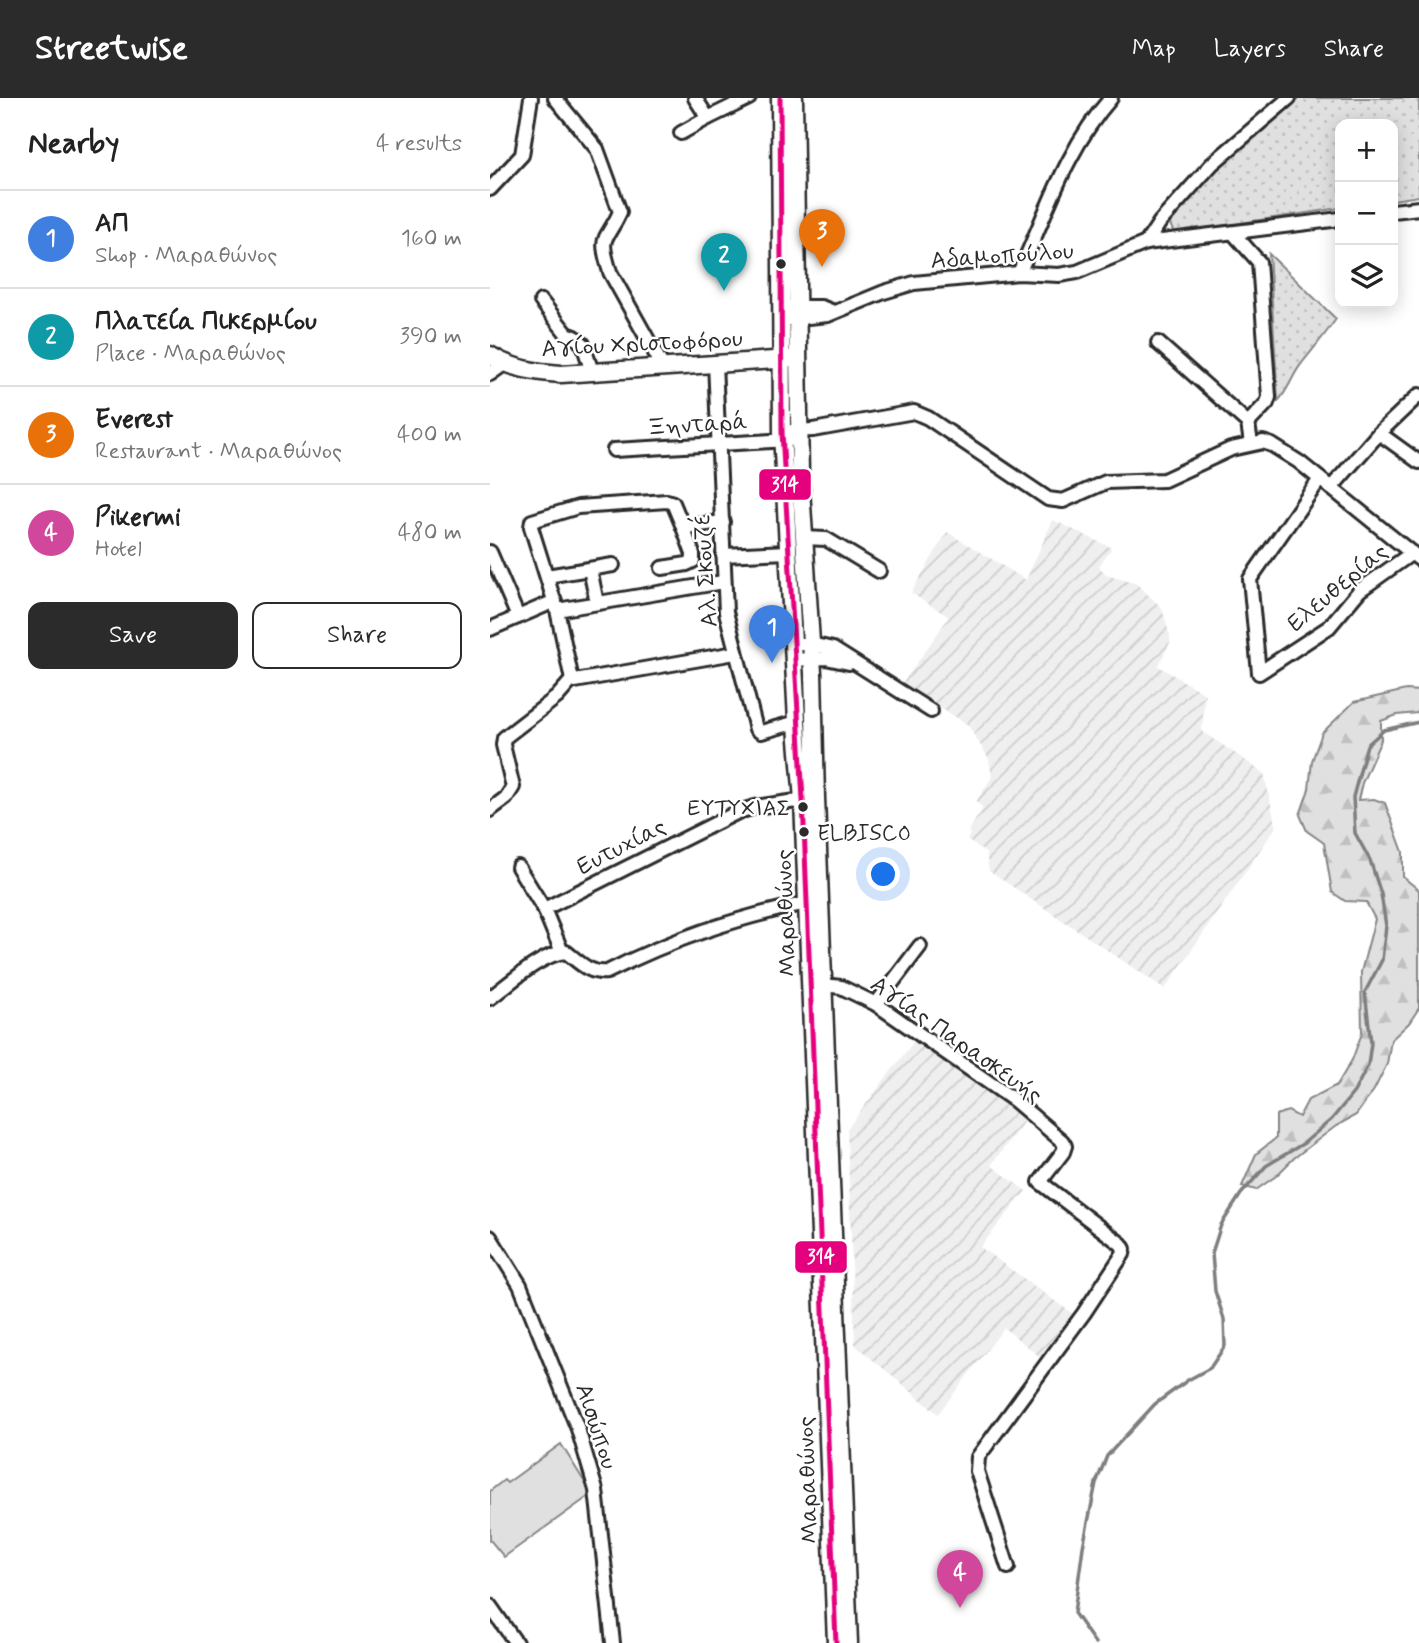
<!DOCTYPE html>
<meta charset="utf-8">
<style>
body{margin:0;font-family:Mynerve,sans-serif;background:#f6f6f6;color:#222}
.controls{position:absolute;right:21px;top:21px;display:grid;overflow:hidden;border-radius:14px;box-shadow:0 4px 18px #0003}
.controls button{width:63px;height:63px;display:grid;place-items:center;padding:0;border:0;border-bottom:2px solid #e0e0e0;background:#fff;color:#222;font:35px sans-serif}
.you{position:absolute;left:394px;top:777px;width:24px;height:24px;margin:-18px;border:5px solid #fff;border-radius:50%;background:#1a73e8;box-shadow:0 0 0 10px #1a73e833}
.badge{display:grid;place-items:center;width:46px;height:46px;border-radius:50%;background:#2b2b2b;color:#fff;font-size:23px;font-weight:700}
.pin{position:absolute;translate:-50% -58px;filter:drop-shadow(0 2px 4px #0008)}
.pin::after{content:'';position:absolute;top:37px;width:24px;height:21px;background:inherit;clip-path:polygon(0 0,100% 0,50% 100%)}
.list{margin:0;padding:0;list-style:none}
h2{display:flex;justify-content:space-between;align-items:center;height:91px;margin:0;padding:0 28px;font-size:30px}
h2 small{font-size:23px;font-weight:400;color:#767676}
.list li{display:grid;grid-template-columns:46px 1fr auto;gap:21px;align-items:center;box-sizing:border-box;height:98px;padding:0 28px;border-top:2px solid #e0e0e0}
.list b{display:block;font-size:26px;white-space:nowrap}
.list p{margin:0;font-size:23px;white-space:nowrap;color:#767676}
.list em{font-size:23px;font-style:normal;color:#767676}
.actions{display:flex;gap:14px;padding:21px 28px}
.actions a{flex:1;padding:16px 0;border:2px solid #2b2b2b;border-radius:14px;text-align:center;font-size:24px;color:#2b2b2b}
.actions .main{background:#2b2b2b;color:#fff}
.icon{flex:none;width:38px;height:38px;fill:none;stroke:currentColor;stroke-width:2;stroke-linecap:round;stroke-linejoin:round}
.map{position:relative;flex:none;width:929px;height:1545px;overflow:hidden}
header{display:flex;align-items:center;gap:42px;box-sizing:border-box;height:98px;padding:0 35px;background:#2b2b2b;color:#fff}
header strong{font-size:33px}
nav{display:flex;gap:38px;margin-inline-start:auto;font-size:24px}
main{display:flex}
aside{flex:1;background:#fff}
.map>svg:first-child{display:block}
.industrial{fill:url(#industrial-furrows)}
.grass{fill:url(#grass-dots);stroke:#868686;stroke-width:2}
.forest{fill:url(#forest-firs);stroke:#868686;stroke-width:2}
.park{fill:#e0e0e0;stroke:#868686;stroke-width:2}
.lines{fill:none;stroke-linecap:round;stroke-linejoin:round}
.stream{stroke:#7e7e7e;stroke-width:3.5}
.minor-casing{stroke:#2b2b2b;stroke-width:18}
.major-casing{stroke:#2b2b2b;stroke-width:21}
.minor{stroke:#fff;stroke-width:12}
.major{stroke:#fff;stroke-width:16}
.bus-1-casing{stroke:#fff;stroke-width:10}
.bus-1{stroke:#e5007d;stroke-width:5}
.bus-dot{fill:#2b2b2b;stroke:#fff;stroke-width:2.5}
.labels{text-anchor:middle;stroke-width:5;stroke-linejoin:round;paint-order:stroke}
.bus-label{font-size:22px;fill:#2b2b2b;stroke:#fff;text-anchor:end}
.street-label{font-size:24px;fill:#2b2b2b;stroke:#fff}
.line-badge{stroke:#fff;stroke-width:2.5}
.badge-label{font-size:19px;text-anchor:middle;font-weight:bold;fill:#fff}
</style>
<header>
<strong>Streetwise</strong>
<nav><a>Map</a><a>Layers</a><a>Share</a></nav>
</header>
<main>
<aside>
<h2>Nearby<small>4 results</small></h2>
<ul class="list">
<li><span class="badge" style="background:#3f7fe0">1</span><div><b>ΑΠ</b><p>Shop · Μαραθώνος</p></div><em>160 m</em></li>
<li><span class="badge" style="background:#0f9aa8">2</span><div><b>Πλατεία Πικερμίου</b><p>Place · Μαραθώνος</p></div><em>390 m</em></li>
<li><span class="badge" style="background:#e8710a">3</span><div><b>Everest</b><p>Restaurant · Μαραθώνος</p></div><em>400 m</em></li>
<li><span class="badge" style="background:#d1479c">4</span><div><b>Pikermi</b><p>Hotel</p></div><em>480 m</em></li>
</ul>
<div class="actions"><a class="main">Save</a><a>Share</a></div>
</aside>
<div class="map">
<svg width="929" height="1545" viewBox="0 0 929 1545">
<defs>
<pattern id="industrial-furrows" width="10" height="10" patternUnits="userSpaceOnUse" patternTransform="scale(1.75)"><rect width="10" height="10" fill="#efefef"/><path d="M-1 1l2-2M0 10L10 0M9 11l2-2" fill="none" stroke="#cdcdcd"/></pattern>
<pattern id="grass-dots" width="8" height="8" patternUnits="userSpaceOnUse" patternTransform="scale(1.75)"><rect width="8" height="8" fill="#e0e0e0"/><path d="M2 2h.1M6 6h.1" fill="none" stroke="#c0c0c0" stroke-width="1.8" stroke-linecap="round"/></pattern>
<pattern id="forest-firs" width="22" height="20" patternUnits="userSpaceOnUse" patternTransform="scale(1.75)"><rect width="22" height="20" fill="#e0e0e0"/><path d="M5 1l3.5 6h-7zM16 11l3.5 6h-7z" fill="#c0c0c0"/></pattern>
</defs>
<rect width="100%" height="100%" fill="#fff"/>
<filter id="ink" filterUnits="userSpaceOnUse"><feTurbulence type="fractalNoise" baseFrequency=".0143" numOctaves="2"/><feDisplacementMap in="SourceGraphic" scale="14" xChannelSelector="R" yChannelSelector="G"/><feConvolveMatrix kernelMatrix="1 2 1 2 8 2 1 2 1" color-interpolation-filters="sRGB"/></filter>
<g filter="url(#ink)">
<g class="industrial">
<path d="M563 422 620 449 621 451 609 468 616 477 647 486 672 510 680 538V545L668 568 715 596 712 633 774 675 786 729 675 891 499 773 496 755 477 742 480 736 478 734 493 710 486 704 502 679 499 661 478 627 413 585 459 519 421 495 457 434 536 482Z"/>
<path d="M428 938 538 1018 501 1067 536 1093 490 1149 586 1218 554 1262 514 1230 448 1316 365 1247 357 1031Z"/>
</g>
<g class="grass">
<path d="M806 0H929V98L903 102V26H850V110L684 135 679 124 729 68Z"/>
<path d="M779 156 846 221C835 237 823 251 812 265 802 277 799 292 788 303Z"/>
</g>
<path class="forest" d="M916 592 929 593V612L927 615 907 617 891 623V642L872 685 868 702 884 701 895 705 913 754V779L929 792V910L919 925 901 942 897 966 884 992 866 1017 846 1028 804 1060 786 1078 766 1092 752 1088 766 1056 786 1040V1017L798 1013 809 1019 818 1002 847 987 862 962 872 935 871 874 885 821 876 804 855 803 842 794 834 745 817 733 810 717 819 691 822 663 832 635 864 604Z"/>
<path class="park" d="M71 1346 102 1396 14 1459 0 1442V1393L14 1382 17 1385Z"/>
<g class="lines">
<path class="stream" d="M605 1545 584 1515 593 1449 606 1385 617 1358 665 1306 698 1282 720 1270 735 1248 734 1221 725 1193 722 1155 731 1127 751 1096 776 1068 814 1045 842 1021 864 994 878 967 881 945 875 894 892 862 896 828 891 796 880 762 865 735 863 699 877 647 894 632 929 624"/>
<g class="minor-casing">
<g id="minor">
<path d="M65 0 107 51 130 114C116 145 108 135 120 174L173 269"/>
<path d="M205 0 218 20 259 0"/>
<path d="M191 35 218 20"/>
<path d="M0 91 32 57 41 0"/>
<path d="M903 113 929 110"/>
<path d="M744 136 769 164 779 299 777 305 758 325 761 346"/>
<path d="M656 145 670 124 722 66 799 0"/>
<path d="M529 175C557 114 576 51 621 0"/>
<path d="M51 203 77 236 85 239 93 246 102 274"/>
<path d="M299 209H331L344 214"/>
<path d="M298 221 338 217 394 194 424 185 529 175 569 177 587 174 656 145 850 121"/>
<path d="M668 245 758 325"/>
<path d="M225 265 236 514 266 631 271 634 307 624"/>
<path d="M0 276 14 266"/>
<path d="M302 333 323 332 424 314 438 320 558 401 573 403 616 384 674 382 741 351 773 344 782 347 809 364 929 461"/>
<path d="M889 335 929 364"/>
<path d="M124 352 299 342"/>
<path d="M830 381 760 481 769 575 839 529 870 492 922 455"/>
<path d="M841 390 889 335 929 297"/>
<path d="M314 440 336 441 389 473"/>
<path d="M0 454 28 519"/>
<path d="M233 457 298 454"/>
<path d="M172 470 197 466 203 463V456L193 429"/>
<path d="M100 471 107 505"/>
<path d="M57 478 123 467"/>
<path d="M67 512 233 484"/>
<path d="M0 531 65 503"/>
<path d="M303 546H321L343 551 441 613"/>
<path d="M304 562 336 560 359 565"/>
<path d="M82 582 67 512 41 429 42 423 88 409 177 403 183 405 193 429 233 424"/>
<path d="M82 582 85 583 245 555"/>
<path d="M0 712 16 700 23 689 13 647 14 640 67 599 82 582"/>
<path d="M28 769 54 811 72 854"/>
<path d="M54 811 248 714 265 709 313 702"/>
<path d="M333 887 351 889 386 906 524 1002 572 1043 575 1048 573 1054 550 1084 631 1146 634 1151 633 1156 594 1215 488 1359 487 1373 518 1469"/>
<path d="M0 900C19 886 52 855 76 854 89 864 99 876 117 874 183 841 245 820 317 805"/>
<path d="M386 906 430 848"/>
<path d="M0 1139 30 1187 88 1331 106 1392 123 1545"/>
<path d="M0 1508 26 1545"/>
</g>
</g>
<g class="major-casing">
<g id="major">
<path d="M290 0 292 334 308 642 313 702 346 1545"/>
<path d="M304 0 310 376 323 575 326 700 359 1545"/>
<path d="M0 257C22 271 45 274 71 276L300 261"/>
</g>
</g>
<use href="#minor" class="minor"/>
<use href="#major" class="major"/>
<g class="bus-1-casing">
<path id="bus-1" d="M290 0 292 334 313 702 346 1545"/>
</g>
<use href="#bus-1" class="bus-1"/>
</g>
</g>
<g class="bus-dot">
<circle cx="291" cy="166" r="6"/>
<circle cx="313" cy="709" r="6"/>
<circle cx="314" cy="734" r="6"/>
</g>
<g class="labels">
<g class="bus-label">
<text x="300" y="717">ΕΥΤΥΧΙΑΣ</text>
<text x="327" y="742" text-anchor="start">ELBISCO</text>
</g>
<g class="street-label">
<text transform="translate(512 157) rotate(-4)" y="8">Αδαμοπούλου</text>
<text transform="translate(152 245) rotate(-3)" y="8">Αγίου Χριστοφόρου</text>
<text transform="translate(207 326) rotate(-4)" y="8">Ξηνταρά</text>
<text transform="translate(215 473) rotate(-94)" y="8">Αλ. Σκουζέ</text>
<text transform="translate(847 489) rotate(-40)" y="8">Ελευθερίας</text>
<text transform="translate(131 748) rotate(-27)" y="8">Ευτυχίας</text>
<text transform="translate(295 815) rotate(-92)" y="8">Μαραθώνος</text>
<text transform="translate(467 941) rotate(35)" y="8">Αγίας Παρασκευής</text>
<text transform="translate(107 1328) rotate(72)" y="8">Αισώπου</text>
<text transform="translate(317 1382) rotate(-92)" y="8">Μαραθώνος</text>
</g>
</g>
<g class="line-badge">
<rect x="268" y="370" width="54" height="33" rx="7" fill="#e5007d"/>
<rect x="304" y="1142" width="54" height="34" rx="7" fill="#e5007d"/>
</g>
<g class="badge-label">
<text x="295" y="393">314</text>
<text x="331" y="1165">314</text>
</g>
</svg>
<div class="controls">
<button>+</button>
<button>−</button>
<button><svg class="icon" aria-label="layers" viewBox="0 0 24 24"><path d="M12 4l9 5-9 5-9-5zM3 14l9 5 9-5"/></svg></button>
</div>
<div class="you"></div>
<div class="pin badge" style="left:282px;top:565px;background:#3f7fe0">1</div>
<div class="pin badge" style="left:234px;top:193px;background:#0f9aa8">2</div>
<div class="pin badge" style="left:332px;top:169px;background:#e8710a">3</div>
<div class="pin badge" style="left:470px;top:1510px;background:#d1479c">4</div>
</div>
</main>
